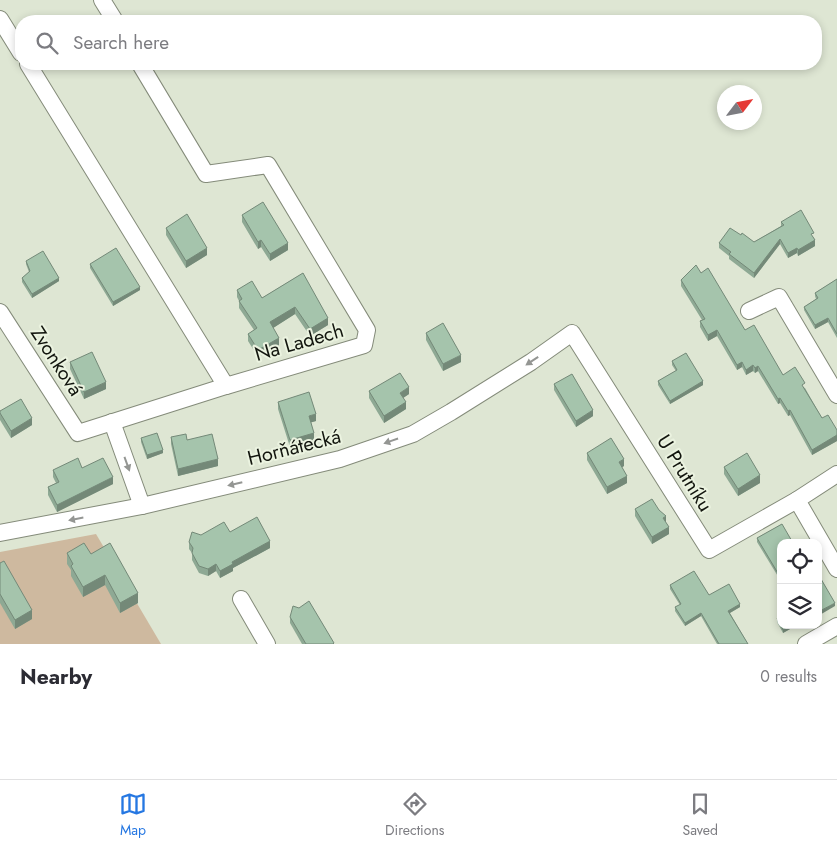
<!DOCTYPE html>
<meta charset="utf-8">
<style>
body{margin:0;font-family:Jost,sans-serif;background:#f7f7f7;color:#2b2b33}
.controls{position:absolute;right:15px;bottom:15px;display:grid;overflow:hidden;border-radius:10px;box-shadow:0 2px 8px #0003}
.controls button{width:45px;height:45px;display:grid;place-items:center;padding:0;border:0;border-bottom:1px solid #e1e1e2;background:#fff;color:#2b2b33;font:25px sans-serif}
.compass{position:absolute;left:717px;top:85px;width:45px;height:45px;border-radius:50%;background:#fff;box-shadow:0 2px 8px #0003;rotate:58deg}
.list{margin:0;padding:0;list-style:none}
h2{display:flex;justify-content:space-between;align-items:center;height:65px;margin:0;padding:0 20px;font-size:21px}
h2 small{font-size:16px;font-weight:400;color:#7c7c81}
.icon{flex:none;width:28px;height:28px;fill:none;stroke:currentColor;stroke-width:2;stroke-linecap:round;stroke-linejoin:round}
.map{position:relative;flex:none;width:837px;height:644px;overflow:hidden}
.search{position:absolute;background:#fff;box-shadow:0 2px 8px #0003;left:15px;right:15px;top:15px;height:55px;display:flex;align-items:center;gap:12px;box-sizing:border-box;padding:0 18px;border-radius:20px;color:#7c7c81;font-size:19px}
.sheet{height:135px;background:#fff}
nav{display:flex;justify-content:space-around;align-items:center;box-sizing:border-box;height:70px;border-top:1px solid #e1e1e2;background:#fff;font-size:14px;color:#7c7c81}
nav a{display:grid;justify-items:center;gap:2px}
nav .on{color:#2577e2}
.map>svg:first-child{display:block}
.green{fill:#ceb99f}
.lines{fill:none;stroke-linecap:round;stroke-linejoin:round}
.minor-casing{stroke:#848b7a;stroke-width:18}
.minor{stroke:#fff;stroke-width:16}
.wall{fill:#8ea994}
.shaded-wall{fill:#748978}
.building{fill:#a5c4ac;stroke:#748978}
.oneway{fill:#949693}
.labels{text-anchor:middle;stroke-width:4;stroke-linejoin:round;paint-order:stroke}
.street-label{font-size:20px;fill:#12150e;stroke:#ebf3e0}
</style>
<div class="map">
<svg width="837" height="644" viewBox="0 0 837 644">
<rect width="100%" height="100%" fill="#dee6d3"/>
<path class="green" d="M96 534 161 644H0V552Z"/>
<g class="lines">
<g class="minor-casing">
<g id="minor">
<path d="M102 0 115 21"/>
<path d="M0 19 21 53"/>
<path d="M28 64 226 386 364 345 367 330 268 165 206 174 140 64"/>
<path d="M749 311 779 297 837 395"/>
<path d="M0 312 78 433 226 386"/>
<path d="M112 422 142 506"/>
<path d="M837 474 797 500 837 569"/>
<path d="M0 533 142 506 340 459 413 434 451 412 531 362 572 333 709 550 797 500"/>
<path d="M241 599 267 644"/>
<path d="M806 644 837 626"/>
</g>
</g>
<use href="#minor" class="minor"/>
</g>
<g class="wall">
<path d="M242 215 288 250 270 261 261 247 258 249 242 222Z"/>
<path d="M781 222 814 238 815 246 798 256 797 253 788 258 780 244 754 278 729 259V256L719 248V243L754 242 781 226Z"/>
<path d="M166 228 207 255 186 268 166 235Z"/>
<path d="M26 261 59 281 32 298 22 282V278L29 272 26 264Z"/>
<path d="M90 264 140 290 113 306 90 268Z"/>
<path d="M303 273 328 325 310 336 295 314 273 328 279 345 258 357 248 341V334L254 330 239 308V301L237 297V290L262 298Z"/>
<path d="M701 273 745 330 783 375 805 388 822 418 837 430V441L812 455 790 415 788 416 780 403 778 404 758 371 755 373 753 371 746 375 742 367 737 370 717 336 708 341 700 327V321L702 320 681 286V280Z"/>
<path d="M837 279V338L828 322 815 329 804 310V307L816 299 815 296V293Z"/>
<path d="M426 333 461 362 443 371 426 340Z"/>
<path d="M672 361 703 385 670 404 658 385V381L676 371 672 365Z"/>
<path d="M70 362 106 389 84 399 70 369Z"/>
<path d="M554 384 593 416 576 427 554 390Z"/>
<path d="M369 391 409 394 403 398 406 409 384 423 369 398Z"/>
<path d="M278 402 316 421 311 422 314 440 290 447 278 409Z"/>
<path d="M0 411 32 425 11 438 0 420Z"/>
<path d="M171 437 187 440 218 466 178 476 171 444Z"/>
<path d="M141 438 163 453 147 459 141 442Z"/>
<path d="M587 453 624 466 622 467 627 483 607 494 587 460Z"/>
<path d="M724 467 760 483 738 496 724 474Z"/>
<path d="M82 468 113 484 57 512 48 495V487L56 483 53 477V470Z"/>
<path d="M635 509 666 523 669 534 652 544 635 516Z"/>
<path d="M782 524 779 578 757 542V538Z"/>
<path d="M230 532 270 548 233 568V571L220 578 216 571 208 576 199 573 192 560V553L189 549V542L201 535Z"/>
<path d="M67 553 91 554 138 603 120 613 105 585 83 597 71 576V570L67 564Z"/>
<path d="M0 563 32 619 15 629 0 603Z"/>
<path d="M670 585 709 595 740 607 730 613 748 644H717L701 616 685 626 675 611V607L680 605 670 589Z"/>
<path d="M290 617 334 644H302L290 623Z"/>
<path d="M777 618 781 625H797L783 633 777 622Z"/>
</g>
<g class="shaded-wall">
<path d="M780 239V244L754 278V273Z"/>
<path d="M261 240V247L258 249V242Z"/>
<path d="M815 240V246L798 256V250Z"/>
<path d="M288 243V250L270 261V254Z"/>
<path d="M207 248V255L186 268V261Z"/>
<path d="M797 248V253L788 258V253Z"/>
<path d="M59 278V281L32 298V294Z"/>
<path d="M140 287V290L113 306V302Z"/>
<path d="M295 307V314L270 330V322Z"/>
<path d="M328 318V325L310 336V329Z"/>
<path d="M828 318V322L815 329V325Z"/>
<path d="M717 330V336L708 341V335Z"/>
<path d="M279 338V345L258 357V350Z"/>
<path d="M461 355V362L443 371V364Z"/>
<path d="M742 362V367L737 370V365Z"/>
<path d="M753 365V371L746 375V370Z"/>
<path d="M758 366V371L755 373V368Z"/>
<path d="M703 381V385L670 404V401Z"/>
<path d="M106 382V389L84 399V392Z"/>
<path d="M409 387V394L400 400V393Z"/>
<path d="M780 398V403L778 404V399Z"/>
<path d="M406 402V409L384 423V416Z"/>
<path d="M593 410V416L576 427V421Z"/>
<path d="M790 410V415L788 416V411Z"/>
<path d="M316 414V421L309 423V416Z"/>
<path d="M32 418V425L11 438V431Z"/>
<path d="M314 433V440L290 447V440Z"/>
<path d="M837 435V441L812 455V450Z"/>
<path d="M163 450V453L147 459V455Z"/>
<path d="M218 459V466L178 476V469Z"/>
<path d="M624 459V466L619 469V462Z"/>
<path d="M760 475V483L738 496V489Z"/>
<path d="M627 476V483L607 494V487Z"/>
<path d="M113 477V484L57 512V505Z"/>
<path d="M666 516V523L663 518Z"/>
<path d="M669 527V534L652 544V537Z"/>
<path d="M270 541V548L233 568V571L220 578V571L232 562Z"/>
<path d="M216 564V571L208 576V569Z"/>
<path d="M105 575V585L83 597V587Z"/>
<path d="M138 593V603L120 613V603Z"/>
<path d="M835 603V606L818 616V612Z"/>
<path d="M740 604V607L728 614V611Z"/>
<path d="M32 610V619L15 629V620Z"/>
<path d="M701 613V616L685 626V623Z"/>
<path d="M791 625H797L783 633V630Z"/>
</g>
<g class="building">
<path d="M263 202 288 243 270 254 261 240 258 242 242 215Z"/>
<path d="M801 210 814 233 811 234 815 240 798 250 797 248 788 253 780 239 754 273 729 254 731 252 719 243 730 228 741 235 742 233 754 242 784 225 781 222Z"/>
<path d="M187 214 207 248 186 261 166 228Z"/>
<path d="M116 248 140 287 113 302 90 264Z"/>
<path d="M43 251 59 278 32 294 22 278 30 271 26 261Z"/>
<path d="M696 265 701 273 708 268 745 330 754 325 783 375 795 367 805 383 802 385 822 418 828 415 837 430V435L812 450 790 410 788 411 780 398 778 399 758 366 755 368 753 365 746 370 742 362 737 365 717 330 708 335 700 321 705 319 681 280Z"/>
<path d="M303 273 328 318 310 329 295 307 270 322 279 338 258 350 248 334 257 328 239 301 242 299 237 290 252 281 262 298Z"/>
<path d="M837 279V334L828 318 815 325 804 307 818 298 815 293Z"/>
<path d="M443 323 461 355 443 364 426 333Z"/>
<path d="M92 352 106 382 84 392 70 362Z"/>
<path d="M686 353 703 381 670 401 658 381 677 370 672 361Z"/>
<path d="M400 373 409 387 400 393 406 402 384 416 369 391Z"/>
<path d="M572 374 593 410 576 421 554 384Z"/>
<path d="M309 392 316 414 309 416 314 433 290 440 278 402Z"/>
<path d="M21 399 32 418 11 431 0 413V411Z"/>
<path d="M157 433 163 450 147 455 141 438Z"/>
<path d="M186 434 187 440 212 434 218 459 178 469 171 437Z"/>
<path d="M611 438 624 459 619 462 627 476 607 487 587 453Z"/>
<path d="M747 453 760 475 738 489 724 467Z"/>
<path d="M78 458 82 468 103 458 113 477 57 505 48 487 59 482 53 470Z"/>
<path d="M652 499 659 510 666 516 663 518 669 527 652 537 635 509Z"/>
<path d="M257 517 270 541 232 562 233 564 220 571 216 564 208 569 199 566 192 553 193 548 189 542 192 532 201 535 224 522 230 532Z"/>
<path d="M782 524 793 543H781V573L779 575 757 538Z"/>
<path d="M84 543 91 554 110 543 138 593 120 603 105 575 83 587 71 566 73 564 67 553Z"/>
<path d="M4 561 32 610 15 620 0 594V563Z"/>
<path d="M694 571 709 595 729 584 740 604 728 611 748 644H719L701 613 685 623 675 607 681 604 670 585Z"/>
<path d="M821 579 835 603 818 612V581Z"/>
<path d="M309 601 334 643 333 644H306L290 617 293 606 299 608Z"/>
<path d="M781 616V625L777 618Z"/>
<path d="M781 625H791L783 630Z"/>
</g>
<defs><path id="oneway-solid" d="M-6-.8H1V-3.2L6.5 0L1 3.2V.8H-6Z" transform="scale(1.25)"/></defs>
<g class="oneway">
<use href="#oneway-solid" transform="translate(532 361) rotate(146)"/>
<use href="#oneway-solid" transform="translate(391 441) rotate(161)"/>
<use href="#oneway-solid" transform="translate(127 464) rotate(70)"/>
<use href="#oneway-solid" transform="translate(235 484) rotate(167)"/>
<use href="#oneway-solid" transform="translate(76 519) rotate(169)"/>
</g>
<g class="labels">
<g class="street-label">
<text transform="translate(299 342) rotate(-16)" y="7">Na Ladech</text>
<text transform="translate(57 361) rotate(57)" y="7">Zvonková</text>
<text transform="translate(294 447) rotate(-14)" y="7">Horňátecká</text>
<text transform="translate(685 473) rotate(58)" y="7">U Prutníku</text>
</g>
</g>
</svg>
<div class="controls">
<button><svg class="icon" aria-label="locate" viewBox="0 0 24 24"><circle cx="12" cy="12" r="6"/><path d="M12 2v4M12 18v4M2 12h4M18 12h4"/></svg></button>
<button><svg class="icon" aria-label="layers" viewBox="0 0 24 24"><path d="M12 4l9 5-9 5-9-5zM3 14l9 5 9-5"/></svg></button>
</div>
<svg class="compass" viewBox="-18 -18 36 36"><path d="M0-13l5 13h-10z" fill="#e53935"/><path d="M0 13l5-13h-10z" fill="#7c7c81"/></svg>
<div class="search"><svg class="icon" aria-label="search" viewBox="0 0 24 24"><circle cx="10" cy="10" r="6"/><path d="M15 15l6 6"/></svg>Search here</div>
</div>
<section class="sheet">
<h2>Nearby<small>0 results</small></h2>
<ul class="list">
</ul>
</section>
<nav>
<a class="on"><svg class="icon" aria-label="map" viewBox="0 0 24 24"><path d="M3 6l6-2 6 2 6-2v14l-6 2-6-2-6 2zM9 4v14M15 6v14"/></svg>Map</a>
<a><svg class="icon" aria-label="directions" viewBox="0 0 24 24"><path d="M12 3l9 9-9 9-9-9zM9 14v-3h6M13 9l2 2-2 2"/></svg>Directions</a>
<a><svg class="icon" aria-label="saved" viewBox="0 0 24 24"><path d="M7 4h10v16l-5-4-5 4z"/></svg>Saved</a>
</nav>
